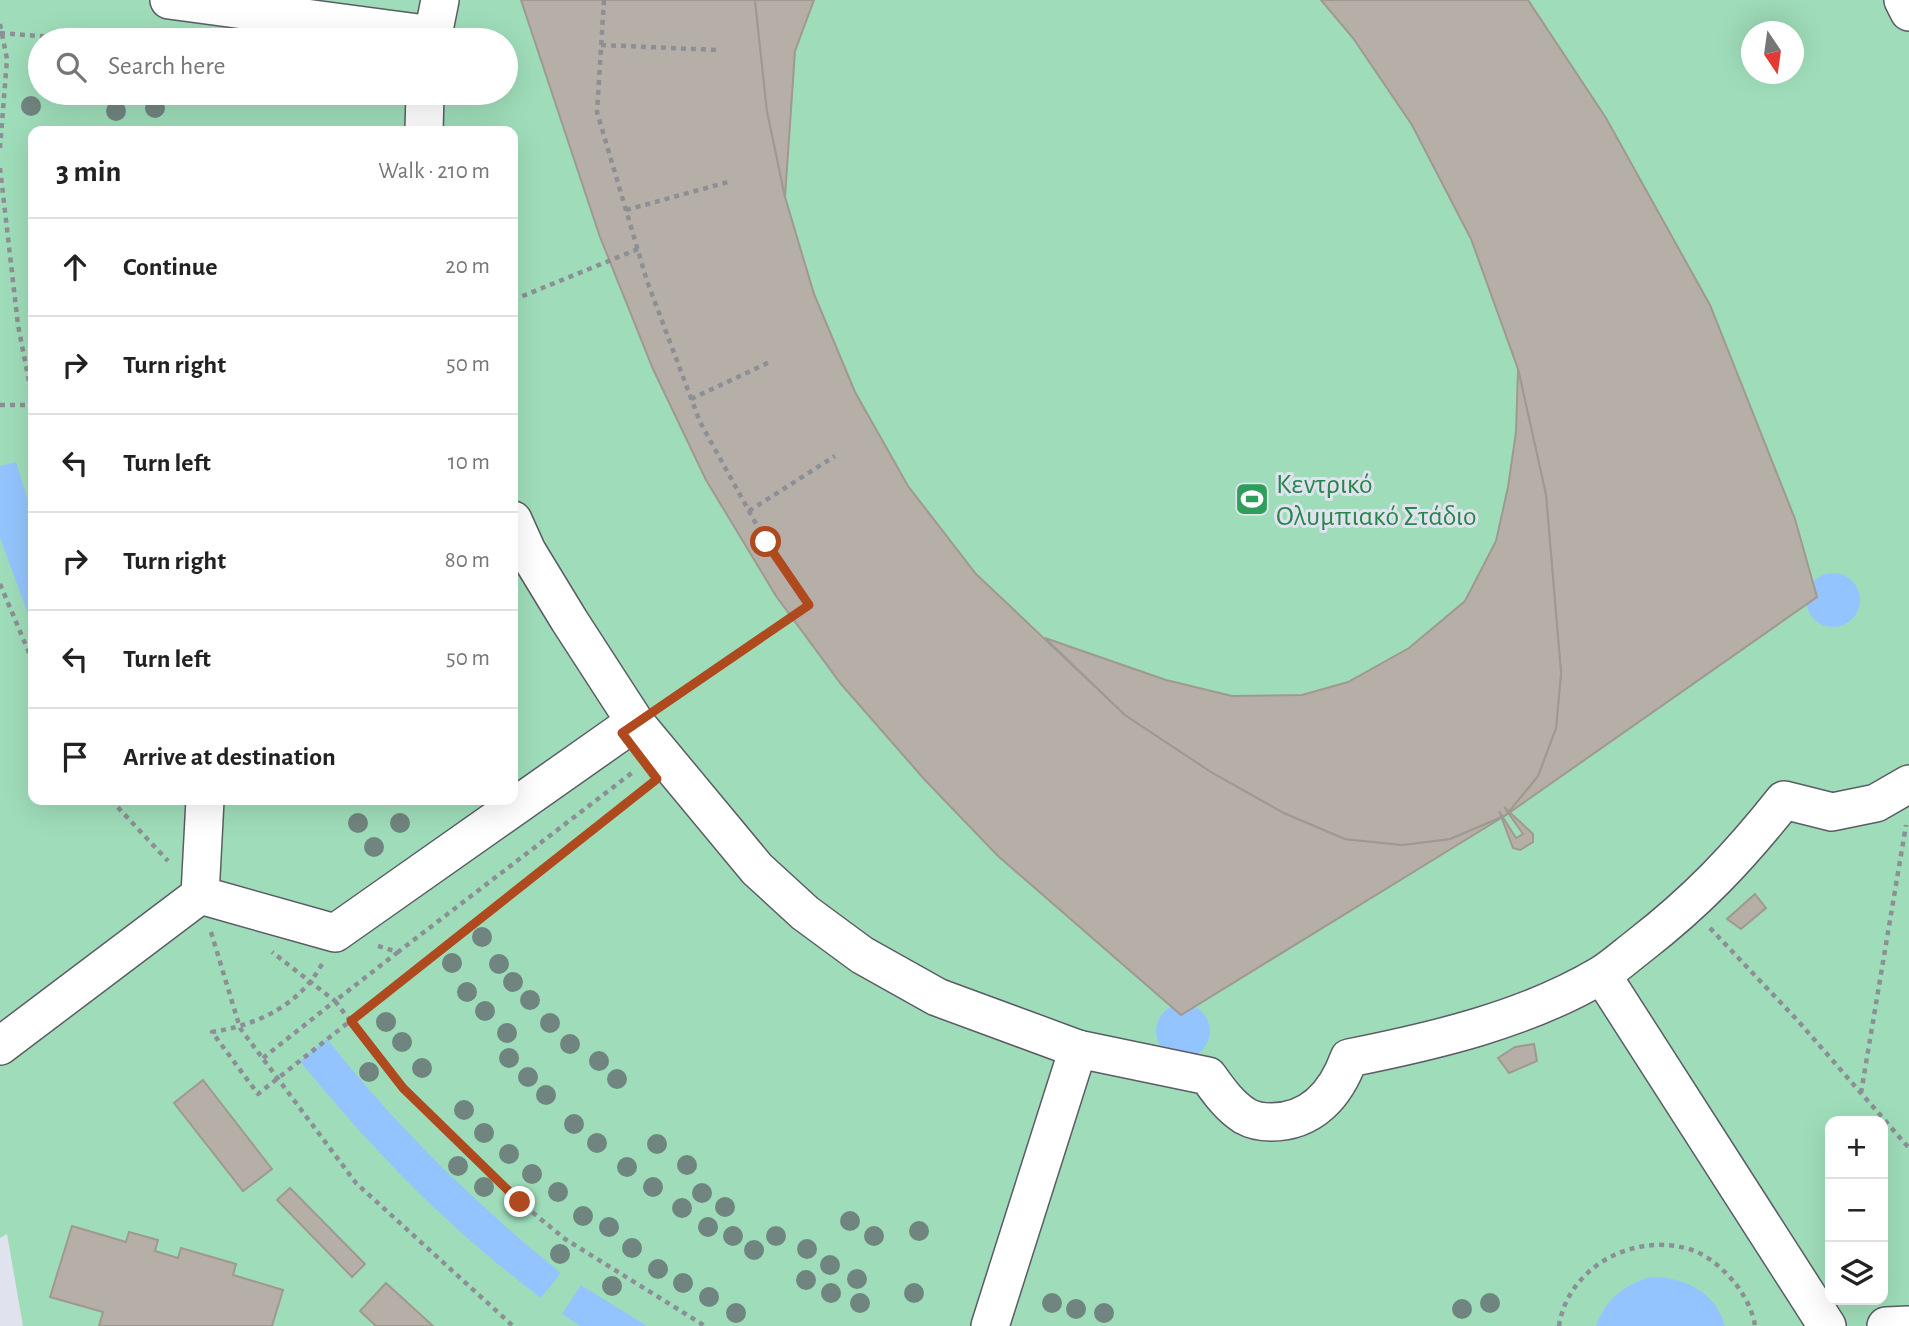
<!DOCTYPE html>
<meta charset="utf-8">
<style>
body{margin:0;font-family:"Alegreya Sans",sans-serif;background:#f6f6f6;color:#222}
.controls{position:absolute;right:21px;bottom:21px;display:grid;overflow:hidden;border-radius:14px;box-shadow:0 7px 28px #0002}
.controls button{width:63px;height:63px;display:grid;place-items:center;padding:0;border:0;border-bottom:2px solid #e0e0e0;background:#fff;color:#222;font:35px sans-serif}
.compass{position:absolute;left:1741px;top:21px;width:63px;height:63px;border-radius:50%;background:#fff;box-shadow:0 7px 28px #0002;rotate:167deg}
.stop{position:absolute;width:21px;height:21px;margin:-16px;border:5px solid #af491e;border-radius:50%;background:#fff}
.stop.end{background:#af491e;border-color:#fff;box-shadow:0 2px 7px #0008}
.list{margin:0;padding:0;list-style:none}
h2{display:flex;justify-content:space-between;align-items:center;height:91px;margin:0;padding:0 28px;font-size:30px}
h2 small{font-size:23px;font-weight:400;color:#767676}
.list li{display:grid;grid-template-columns:46px 1fr auto;gap:21px;align-items:center;box-sizing:border-box;height:98px;padding:0 28px;border-top:2px solid #e0e0e0}
.list b{display:block;font-size:26px;white-space:nowrap}
.list em{font-size:23px;font-style:normal;color:#767676}
.icon{flex:none;width:38px;height:38px;fill:none;stroke:currentColor;stroke-width:2;stroke-linecap:round;stroke-linejoin:round}
.map{position:relative;flex:none;width:1909px;height:1326px;overflow:hidden}
.search{position:absolute;background:#fff;box-shadow:0 7px 28px #0002;left:28px;top:28px;width:490px;height:77px;display:flex;align-items:center;gap:18px;box-sizing:border-box;padding:0 24px;border-radius:38px;color:#767676;font-size:26px}
.panel{position:absolute;background:#fff;box-shadow:0 7px 28px #0002;left:28px;top:126px;width:490px;height:679px;border-radius:14px}
.map>svg:first-child{display:block}
.green{fill:#9fddba;fill-rule:evenodd}
.water{fill:#94c4fd}
.building{fill:#b6afa7;stroke:#9f9991;stroke-width:2}
.lines{fill:none;stroke-linecap:round;stroke-linejoin:round}
.minor-casing{stroke:#5a5d65;stroke-width:40}
.path{stroke:#8d8f96;stroke-width:4.5;stroke-dasharray:5 5;stroke-linecap:butt}
.minor{stroke:#fff;stroke-width:37}
.tree{fill:#718580}
.route{stroke:#af491e;stroke-width:9}
.labels{text-anchor:middle;stroke-width:6;stroke-linejoin:round;paint-order:stroke}
.leisure-label{font-size:28px;fill:#27864d;stroke:#e0e3ed;text-anchor:start}
</style>
<div class="map">
<svg width="1909" height="1326" viewBox="0 0 1909 1326">
<rect width="100%" height="100%" fill="#e0e3ed"/>
<path class="green" d="M0 0H1909V1326H23L7 1234 0 1238ZM1752 32H1794V74H1752ZM40 40H506V93H40ZM33 131H513V800H33ZM1830 1121H1883V1300H1830Z"/>
<g class="water">
<path d="M16 462 33 517V627L0 538V466Z"/>
<circle cx="1833" cy="600" r="27"/>
<circle cx="1183" cy="1031" r="27"/>
<path d="M327 1039C396 1126 474 1203 561 1273L541 1298C450 1230 372 1150 300 1061Z"/>
<path d="M1651 1277C1684 1277 1715 1291 1725 1326H1596C1606 1299 1623 1285 1651 1277Z"/>
<path d="M581 1285 647 1326H580L562 1314Z"/>
</g>
<g class="building">
<path d="M521 0H755L767 111 785 197 814 294 855 392 908 486 976 574 1125 715 1211 772 1284 813 1345 839 1402 845 1450 839 1506 815 1181 1015 998 856 924 779 841 684 776 596 706 480 653 369 600 237Z"/>
<path d="M755 0H814L795 51 785 197 767 111Z"/>
<path d="M1321 0H1528L1606 118 1710 305 1795 519 1817 597 1506 815 1538 776 1556 728 1561 673 1546 495 1518 369 1471 239 1412 125 1353 38Z"/>
<path d="M1518 369 1546 495 1561 673 1556 728 1538 776 1506 815 1450 839 1402 845 1345 839 1284 813 1211 772 1125 715 1045 638 1166 680 1232 696 1302 695 1348 682 1409 648 1465 601 1496 541 1508 487 1516 432Z"/>
<path d="M1504 807 1533 834V842L1520 850 1513 848 1499 811 1516 838 1523 834Z"/>
<path d="M1755 894 1766 908 1741 929 1727 919Z"/>
<path d="M1534 1044 1537 1061 1509 1073 1498 1058 1515 1047Z"/>
<path d="M203 1080 272 1169 243 1191 174 1103Z"/>
<path d="M290 1188 365 1264 352 1277 277 1200Z"/>
<path d="M72 1226 126 1242 129 1232 158 1240 155 1251 178 1258 181 1248 236 1264 233 1275 283 1290 272 1326H99L103 1312 50 1297Z"/>
<path d="M386 1283 433 1326H376L360 1311Z"/>
</g>
<g class="lines">
<g class="minor-casing">
<g id="minor">
<path d="M169 0 433 35"/>
<path d="M1903 0 1909 12"/>
<path d="M432 40 440 0"/>
<path d="M424 131 425 93"/>
<path d="M513 520 527 551 569 620 635 722 757 869 805 913 862 955 937 997 1078 1049 1208 1076C1218 1090 1229 1106 1245 1116 1252 1120 1263 1122 1271 1122 1312 1122 1336 1094 1349 1058 1434 1041 1525 1020 1601 975 1614 967 1626 956 1639 946 1697 901 1738 858 1784 800L1832 812 1876 803 1909 784"/>
<path d="M200 895 335 933 635 722"/>
<path d="M1602 975 1827 1326"/>
<path d="M0 1046 200 895 205 800"/>
<path d="M990 1326 1078 1049"/>
<path d="M1886 1326 1909 1325"/>
</g>
</g>
<g class="path">
<path d="M604 0 597 112 647 281 700 422 766 542 809 605 662 704"/>
<path d="M0 24 7 59 0 148"/>
<path d="M0 33 90 40"/>
<path d="M601 45 717 50"/>
<path d="M0 168 18 325 33 402"/>
<path d="M626 210 728 182"/>
<path d="M513 300 638 249"/>
<path d="M691 399 772 361"/>
<path d="M0 405H33"/>
<path d="M749 511 835 456"/>
<path d="M0 584 33 662"/>
<path d="M111 800 168 861"/>
<path d="M1710 928 1799 1022 1909 1148"/>
<path d="M211 932 240 1028 356 1183 513 1326"/>
<path d="M378 946 398 952 633 772"/>
<path d="M398 952 335 1001 403 1089 520 1202 565 1239 705 1326"/>
<path d="M322 964C299 1006 257 1025 212 1032L258 1094 647 786"/>
<path d="M263 1058 335 1001 272 952"/>
<path d="M1861 1093 1906 825"/>
<path d="M1559 1326C1568 1266 1636 1231 1692 1250 1709 1256 1723 1269 1734 1282 1744 1294 1753 1311 1755 1326"/>
</g>
<use href="#minor" class="minor"/>
</g>
<g class="tree">
<circle cx="31" cy="106" r="10"/>
<circle cx="155" cy="108" r="10"/>
<circle cx="116" cy="111" r="10"/>
<circle cx="358" cy="823" r="10"/>
<circle cx="400" cy="823" r="10"/>
<circle cx="374" cy="847" r="10"/>
<circle cx="482" cy="937" r="10"/>
<circle cx="452" cy="963" r="10"/>
<circle cx="499" cy="964" r="10"/>
<circle cx="513" cy="982" r="10"/>
<circle cx="467" cy="992" r="10"/>
<circle cx="530" cy="1000" r="10"/>
<circle cx="485" cy="1011" r="10"/>
<circle cx="386" cy="1022" r="10"/>
<circle cx="550" cy="1023" r="10"/>
<circle cx="507" cy="1033" r="10"/>
<circle cx="402" cy="1042" r="10"/>
<circle cx="570" cy="1044" r="10"/>
<circle cx="509" cy="1058" r="10"/>
<circle cx="599" cy="1061" r="10"/>
<circle cx="422" cy="1068" r="10"/>
<circle cx="369" cy="1072" r="10"/>
<circle cx="528" cy="1077" r="10"/>
<circle cx="617" cy="1079" r="10"/>
<circle cx="546" cy="1095" r="10"/>
<circle cx="464" cy="1110" r="10"/>
<circle cx="574" cy="1124" r="10"/>
<circle cx="484" cy="1133" r="10"/>
<circle cx="597" cy="1143" r="10"/>
<circle cx="657" cy="1144" r="10"/>
<circle cx="509" cy="1154" r="10"/>
<circle cx="687" cy="1165" r="10"/>
<circle cx="458" cy="1166" r="10"/>
<circle cx="627" cy="1167" r="10"/>
<circle cx="532" cy="1174" r="10"/>
<circle cx="484" cy="1187" r="10"/>
<circle cx="653" cy="1187" r="10"/>
<circle cx="558" cy="1192" r="10"/>
<circle cx="702" cy="1193" r="10"/>
<circle cx="725" cy="1207" r="10"/>
<circle cx="682" cy="1208" r="10"/>
<circle cx="583" cy="1216" r="10"/>
<circle cx="850" cy="1221" r="10"/>
<circle cx="609" cy="1227" r="10"/>
<circle cx="708" cy="1227" r="10"/>
<circle cx="919" cy="1231" r="10"/>
<circle cx="733" cy="1236" r="10"/>
<circle cx="776" cy="1236" r="10"/>
<circle cx="874" cy="1236" r="10"/>
<circle cx="632" cy="1248" r="10"/>
<circle cx="807" cy="1249" r="10"/>
<circle cx="754" cy="1250" r="10"/>
<circle cx="560" cy="1254" r="10"/>
<circle cx="830" cy="1265" r="10"/>
<circle cx="658" cy="1269" r="10"/>
<circle cx="857" cy="1279" r="10"/>
<circle cx="806" cy="1280" r="10"/>
<circle cx="683" cy="1283" r="10"/>
<circle cx="612" cy="1286" r="10"/>
<circle cx="831" cy="1293" r="10"/>
<circle cx="914" cy="1293" r="10"/>
<circle cx="709" cy="1297" r="10"/>
<circle cx="860" cy="1303" r="10"/>
<circle cx="1052" cy="1303" r="10"/>
<circle cx="1490" cy="1303" r="10"/>
<circle cx="1076" cy="1309" r="10"/>
<circle cx="1462" cy="1309" r="10"/>
<circle cx="736" cy="1313" r="10"/>
<circle cx="1104" cy="1313" r="10"/>
</g>
<g class="lines">
<path class="route" d="M520 1202 403 1088 351 1021 657 779 622 733 809 605 766 542"/>
</g>
<defs>
<g id="stadium-square" transform="scale(1.75)"><rect x="-9" y="-9" width="18" height="18" rx="4" fill="#2e9e5b" stroke="#e0e3ed"/><path d="M0-5a6.5 5 0 1 0 0 10a6.5 5 0 1 0 0-10ZM-3.5-1.8h7v3.6h-7Z" fill="#fff"/></g>
</defs>
<g fill-rule="evenodd">
<use href="#stadium-square" x="1252" y="499"/>
</g>
<g class="labels">
<g class="leisure-label">
<text x="1276" y="493">Κεντρικό<tspan x="1276" dy="32">Ολυμπιακό Στάδιο</tspan></text>
</g>
</g>
</svg>
<div class="controls">
<button>+</button>
<button>−</button>
<button><svg class="icon" aria-label="layers" viewBox="0 0 24 24"><path d="M12 4l9 5-9 5-9-5zM3 14l9 5 9-5"/></svg></button>
</div>
<svg class="compass" viewBox="-18 -18 36 36"><path d="M0-13l5 13h-10z" fill="#e53935"/><path d="M0 13l5-13h-10z" fill="#767676"/></svg>
<div class="stop" style="left:766px;top:542px"></div>
<div class="stop end" style="left:520px;top:1202px"></div>
<div class="search"><svg class="icon" aria-label="search" viewBox="0 0 24 24"><circle cx="10" cy="10" r="6"/><path d="M15 15l6 6"/></svg>Search here</div>
<section class="panel">
<h2>3 min<small>Walk · 210 m</small></h2>
<ul class="list">
<li><svg class="icon" aria-label="ahead" viewBox="0 0 24 24"><path d="M12 20V5M6 11l6-6 6 6"/></svg><div><b>Continue</b></div><em>20 m</em></li>
<li><svg class="icon" aria-label="right" viewBox="0 0 24 24"><path d="M7 20v-9h11M14 6l5 5-5 5"/></svg><div><b>Turn right</b></div><em>50 m</em></li>
<li><svg class="icon" aria-label="left" viewBox="0 0 24 24"><path d="M17 20v-9H6M10 6l-5 5 5 5"/></svg><div><b>Turn left</b></div><em>10 m</em></li>
<li><svg class="icon" aria-label="right" viewBox="0 0 24 24"><path d="M7 20v-9h11M14 6l5 5-5 5"/></svg><div><b>Turn right</b></div><em>80 m</em></li>
<li><svg class="icon" aria-label="left" viewBox="0 0 24 24"><path d="M17 20v-9H6M10 6l-5 5 5 5"/></svg><div><b>Turn left</b></div><em>50 m</em></li>
<li><svg class="icon" aria-label="arrive" viewBox="0 0 24 24"><path d="M6 21V4h12l-3 4 3 4H6"/></svg><div><b>Arrive at destination</b></div></li>
</ul>
</section>
</div>
